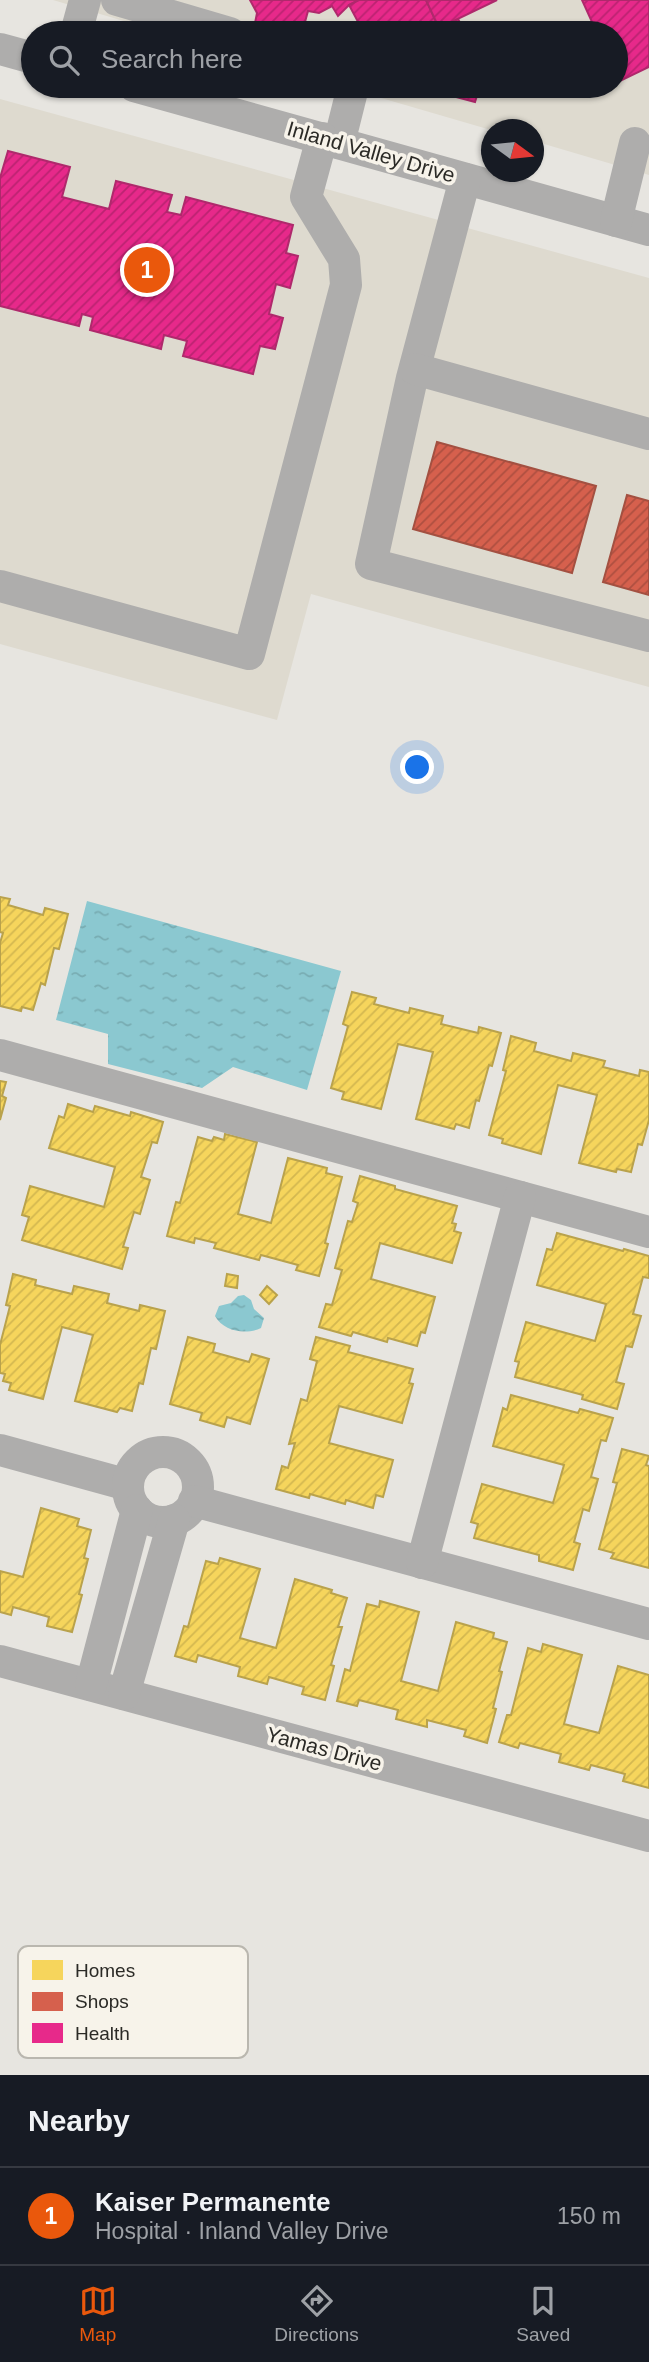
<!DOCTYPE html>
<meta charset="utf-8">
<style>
body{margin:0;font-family:Arial,sans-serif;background:#242831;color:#f1f3f6}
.compass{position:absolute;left:481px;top:119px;width:63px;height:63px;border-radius:50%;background:#171b24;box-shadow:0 2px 5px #0004;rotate:105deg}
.you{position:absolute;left:418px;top:768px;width:24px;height:24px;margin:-18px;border:5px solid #fff;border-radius:50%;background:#1a73e8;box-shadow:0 0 0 10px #1a73e833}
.badge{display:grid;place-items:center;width:46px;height:46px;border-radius:50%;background:#ea580c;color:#fff;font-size:23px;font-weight:700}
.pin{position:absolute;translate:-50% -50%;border:4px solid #fff;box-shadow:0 2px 7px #0006}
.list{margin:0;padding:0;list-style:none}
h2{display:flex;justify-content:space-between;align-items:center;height:91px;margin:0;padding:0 28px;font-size:30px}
h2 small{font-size:23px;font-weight:400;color:#9ea1a6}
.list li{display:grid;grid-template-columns:46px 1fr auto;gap:21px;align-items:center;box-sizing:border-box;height:98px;padding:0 28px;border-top:2px solid #363941}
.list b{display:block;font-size:26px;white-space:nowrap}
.list p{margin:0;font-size:23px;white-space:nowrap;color:#9ea1a6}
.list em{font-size:23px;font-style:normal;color:#9ea1a6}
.icon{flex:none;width:38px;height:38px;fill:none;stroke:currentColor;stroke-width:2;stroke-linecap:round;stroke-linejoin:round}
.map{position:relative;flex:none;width:649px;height:2075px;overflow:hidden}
.search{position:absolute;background:#171b24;box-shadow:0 2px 5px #0004;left:21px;right:21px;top:21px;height:77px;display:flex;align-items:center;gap:18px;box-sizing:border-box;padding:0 24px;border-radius:38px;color:#9ea1a6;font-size:26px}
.sheet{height:189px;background:#171b24}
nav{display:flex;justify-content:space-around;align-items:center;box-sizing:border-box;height:98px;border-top:2px solid #363941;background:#171b24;font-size:19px;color:#9ea1a6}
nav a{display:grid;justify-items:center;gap:4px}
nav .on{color:#ea580c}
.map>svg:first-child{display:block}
.built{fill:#dedacf}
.water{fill:url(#water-ripples)}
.homes{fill:url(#homes-hatch);stroke:#b9a24c;stroke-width:2}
.shops{fill:url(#shops-hatch);stroke:#a35041;stroke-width:2}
.health{fill:url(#health-hatch);stroke:#af296c;stroke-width:2}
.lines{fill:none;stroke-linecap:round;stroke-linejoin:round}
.minor{stroke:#aeadac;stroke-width:32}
.labels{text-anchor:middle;stroke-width:7;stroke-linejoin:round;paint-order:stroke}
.street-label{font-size:21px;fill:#2b2a26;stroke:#f7f3ea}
.key{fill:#f7f3ea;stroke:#bab7af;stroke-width:2}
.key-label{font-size:19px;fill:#2b2a26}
</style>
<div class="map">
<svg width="649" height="2075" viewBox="0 0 649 2075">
<defs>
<pattern id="water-ripples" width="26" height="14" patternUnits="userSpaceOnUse" patternTransform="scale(1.75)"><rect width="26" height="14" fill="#8bc8d0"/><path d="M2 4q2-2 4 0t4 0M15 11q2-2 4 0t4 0" fill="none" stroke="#78acb2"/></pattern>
<pattern id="homes-hatch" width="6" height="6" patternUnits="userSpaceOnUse" patternTransform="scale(1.75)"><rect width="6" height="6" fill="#f6d55c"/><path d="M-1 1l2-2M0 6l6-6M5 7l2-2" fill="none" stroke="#d3b750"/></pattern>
<pattern id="shops-hatch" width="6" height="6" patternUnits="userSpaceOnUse" patternTransform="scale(1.75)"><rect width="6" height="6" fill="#d6604d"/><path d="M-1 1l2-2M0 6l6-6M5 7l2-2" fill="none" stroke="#ae4f40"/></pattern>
<pattern id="health-hatch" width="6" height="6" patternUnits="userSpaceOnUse" patternTransform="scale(1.75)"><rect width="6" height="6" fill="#e7298a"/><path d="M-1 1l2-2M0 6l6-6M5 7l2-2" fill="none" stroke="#bb2371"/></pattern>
</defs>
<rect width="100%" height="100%" fill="#e7e5e0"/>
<g class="built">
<path d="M53 0H649V175L534 141V130H491L340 86H616V33H164Z"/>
<path d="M0 99 649 278V687L311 594 277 720 0 644Z"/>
</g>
<g class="water">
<path d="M87 901 341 971 307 1090 233 1067 202 1088 108 1064V1034L56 1020Z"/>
<path d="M244 1295 251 1300 254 1309 264 1318 261 1328C246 1335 224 1332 215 1316L219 1306 231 1303 238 1296Z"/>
</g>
<g class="homes">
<path d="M0 897 10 899 8 905 43 915 45 908 68 914 59 949 54 948 45 985 41 983 33 1010 22 1007 21 1011 0 1006V943L3 933 0 932Z"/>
<path d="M352 992 376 998 374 1004 409 1013 410 1008 443 1016 441 1024 478 1033 479 1027 501 1033 492 1066 489 1065 479 1101 476 1100 469 1128 456 1124 454 1129 416 1119 433 1052 398 1044 381 1109 342 1099 344 1092 331 1088 348 1026 343 1024Z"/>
<path d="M511 1036 536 1043 534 1051 571 1061 573 1053 605 1061 603 1067 639 1076 640 1070 649 1072V1120L642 1145 638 1144 631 1172 617 1169 616 1172 579 1163 597 1095 558 1085 541 1154 502 1143 503 1139 489 1135 506 1071 503 1070Z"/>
<path d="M0 1081 6 1082 2 1096 6 1098 0 1120Z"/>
<path d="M68 1104 93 1112 95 1106 130 1116 131 1112 163 1122 157 1143 152 1142 141 1177 150 1180 140 1214 134 1212 123 1247 128 1248 122 1269 22 1240 29 1217 22 1215 30 1186 104 1207 115 1167 49 1148 59 1116 64 1118Z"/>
<path d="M225 1134 257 1142 238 1214 271 1223 288 1158 327 1168 326 1173 342 1177 325 1243 328 1244 319 1276 296 1270 298 1265 261 1255 259 1260 214 1248 216 1243 195 1238 194 1243 167 1236 176 1202 180 1203 198 1137 212 1141 214 1137 224 1140Z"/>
<path d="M360 1176 395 1186V1189L457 1206 452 1223 456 1224 454 1231 461 1233 452 1263 380 1243 371 1279 435 1297 425 1333 421 1332 417 1346 388 1338 387 1342 353 1332 351 1336 319 1327 326 1304 332 1305 342 1270 335 1268 348 1221 352 1222 358 1203 353 1201Z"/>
<path d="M557 1233 623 1251 624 1249 649 1256V1278L643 1277 633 1314 641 1316 632 1347 626 1346 616 1382 624 1384 617 1409 582 1399 583 1395 515 1377 519 1362 515 1361 526 1322 595 1341 606 1304 537 1285 547 1249 552 1250Z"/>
<path d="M13 1274 36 1280 35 1285 72 1294 74 1286 109 1294 107 1303 139 1311 140 1305 165 1311 156 1349 151 1348 143 1384 139 1383 132 1411 120 1408 117 1412 75 1401 93 1335 62 1327 43 1399 9 1390 11 1383 3 1381 5 1374 0 1373V1345L10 1306 6 1305Z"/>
<path d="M227 1274 238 1276 237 1288 225 1286Z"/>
<path d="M267 1286 277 1295 269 1304 260 1295Z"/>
<path d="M188 1337 215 1344 213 1352 249 1362 252 1354 269 1359 250 1424 227 1417 224 1427 200 1420 202 1413 170 1404Z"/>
<path d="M316 1337 350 1346 348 1352 413 1369 409 1383 413 1384 402 1423 339 1406 329 1443 393 1460 383 1497 376 1495 373 1508 346 1500 345 1504 310 1494 309 1498 276 1489 282 1466 288 1468 295 1443 289 1444 301 1399 307 1401 317 1361 310 1359Z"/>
<path d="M511 1395 578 1413 580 1409 613 1418 606 1441 601 1440 591 1477 598 1479 589 1511 583 1509 574 1542 580 1544 573 1570 539 1561V1555L474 1538 478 1524 471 1522 482 1484 553 1503 564 1465 493 1446 503 1408 507 1410Z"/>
<path d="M622 1449 649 1456 646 1465 649 1466V1568L611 1558 614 1553 599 1549 617 1483 613 1482Z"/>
<path d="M41 1508 79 1519 77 1526 91 1530 84 1558 88 1559 79 1594 82 1595 72 1632 47 1626 49 1617 13 1607 11 1615 0 1612V1571L23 1577Z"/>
<path d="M220 1558 260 1569 240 1638 276 1648 295 1579 332 1590 331 1593 347 1598 338 1627H342L331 1665 334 1666 325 1700 302 1694 304 1687 269 1677 267 1684 238 1676 240 1667 198 1655 196 1662 175 1656 184 1626 188 1627 206 1561 218 1564Z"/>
<path d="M380 1601 419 1612 401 1681 438 1691 456 1622 494 1633 493 1638 507 1642 499 1671 502 1672 493 1708 496 1709 487 1743 464 1736 466 1730 427 1720V1727L396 1719 398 1710 359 1700 357 1706 337 1701 345 1669 350 1671 367 1604 379 1607Z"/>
<path d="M543 1644 582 1655 564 1724 599 1733 618 1666 649 1675V1788L623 1781 625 1774 591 1765 589 1770 559 1762 561 1754 520 1743 518 1748 499 1742 507 1715H511L528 1648 541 1652Z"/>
</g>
<g class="shops">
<path d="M437 442 596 486 572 573 413 529Z"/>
<path d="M627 495 649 501V595L603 582Z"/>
</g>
<g class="health">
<path d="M250 0H359L349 5 338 16 332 6 319 13 308 11 302 33H253L257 13Z"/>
<path d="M359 0H426L439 28 458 19 466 33H364L349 5Z"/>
<path d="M426 0H497L439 28Z"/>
<path d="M582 0H649V67L620 81 616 73V33H597Z"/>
<path d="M415 86H480L475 102Z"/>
<path d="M8 151 70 167 62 197 109 209 116 181 172 195 167 212 181 215 186 197 293 225 286 253 298 256 290 288 276 284 269 314 283 318 275 349 260 346 253 374 183 356 187 341 164 335 161 349 90 330 93 317 82 314 79 326 0 306V178Z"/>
</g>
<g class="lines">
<g class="minor">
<path d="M117 0 230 33"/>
<path d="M76 33 85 0"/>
<path d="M0 49 33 58"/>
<path d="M134 86 649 230"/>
<path d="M339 143 352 91 349 86"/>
<path d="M465 179 412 378 371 564 649 636"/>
<path d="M616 221 635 143"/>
<path d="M415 369 649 434"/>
<path d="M0 586 249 654 346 285 344 259 306 197 322 138"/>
<path d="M0 1055 649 1232"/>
<path d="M0 1450 128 1485"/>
<circle cx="163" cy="1487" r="35"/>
<path d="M194 1501 649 1624"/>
<path d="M422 1563 520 1197"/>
<path d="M0 1661 649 1836"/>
<path d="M91 1685 137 1510"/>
<path d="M124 1694 174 1520"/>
</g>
</g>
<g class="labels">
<g class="street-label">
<text transform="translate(371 152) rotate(16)" y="7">Inland Valley Drive</text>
<text transform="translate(324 1749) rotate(15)" y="7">Yamas Drive</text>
</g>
</g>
<rect x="18" y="1946" width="230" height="112" rx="10" class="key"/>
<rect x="32" y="1960" width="31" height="20" fill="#f6d55c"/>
<rect x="32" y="1992" width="31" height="19" fill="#d6604d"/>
<rect x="32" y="2023" width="31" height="20" fill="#e7298a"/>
<g class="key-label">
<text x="75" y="1977">Homes</text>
<text x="75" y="2008">Shops</text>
<text x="75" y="2040">Health</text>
</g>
</svg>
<svg class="compass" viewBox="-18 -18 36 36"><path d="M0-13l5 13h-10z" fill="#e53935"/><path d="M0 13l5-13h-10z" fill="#9ea1a6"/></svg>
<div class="you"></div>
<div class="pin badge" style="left:147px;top:270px">1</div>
<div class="search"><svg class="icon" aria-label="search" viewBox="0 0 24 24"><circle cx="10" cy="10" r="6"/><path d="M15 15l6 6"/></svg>Search here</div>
</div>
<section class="sheet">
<h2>Nearby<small></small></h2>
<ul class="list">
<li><span class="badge">1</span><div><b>Kaiser Permanente</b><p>Hospital · Inland Valley Drive</p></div><em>150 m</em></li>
</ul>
</section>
<nav>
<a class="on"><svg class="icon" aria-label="map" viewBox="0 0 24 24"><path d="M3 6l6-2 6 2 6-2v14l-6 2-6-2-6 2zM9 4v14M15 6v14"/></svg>Map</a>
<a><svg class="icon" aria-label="directions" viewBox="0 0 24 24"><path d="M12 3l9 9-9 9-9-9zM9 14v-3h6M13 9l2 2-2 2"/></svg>Directions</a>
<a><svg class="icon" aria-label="saved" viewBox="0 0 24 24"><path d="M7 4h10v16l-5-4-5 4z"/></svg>Saved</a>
</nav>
